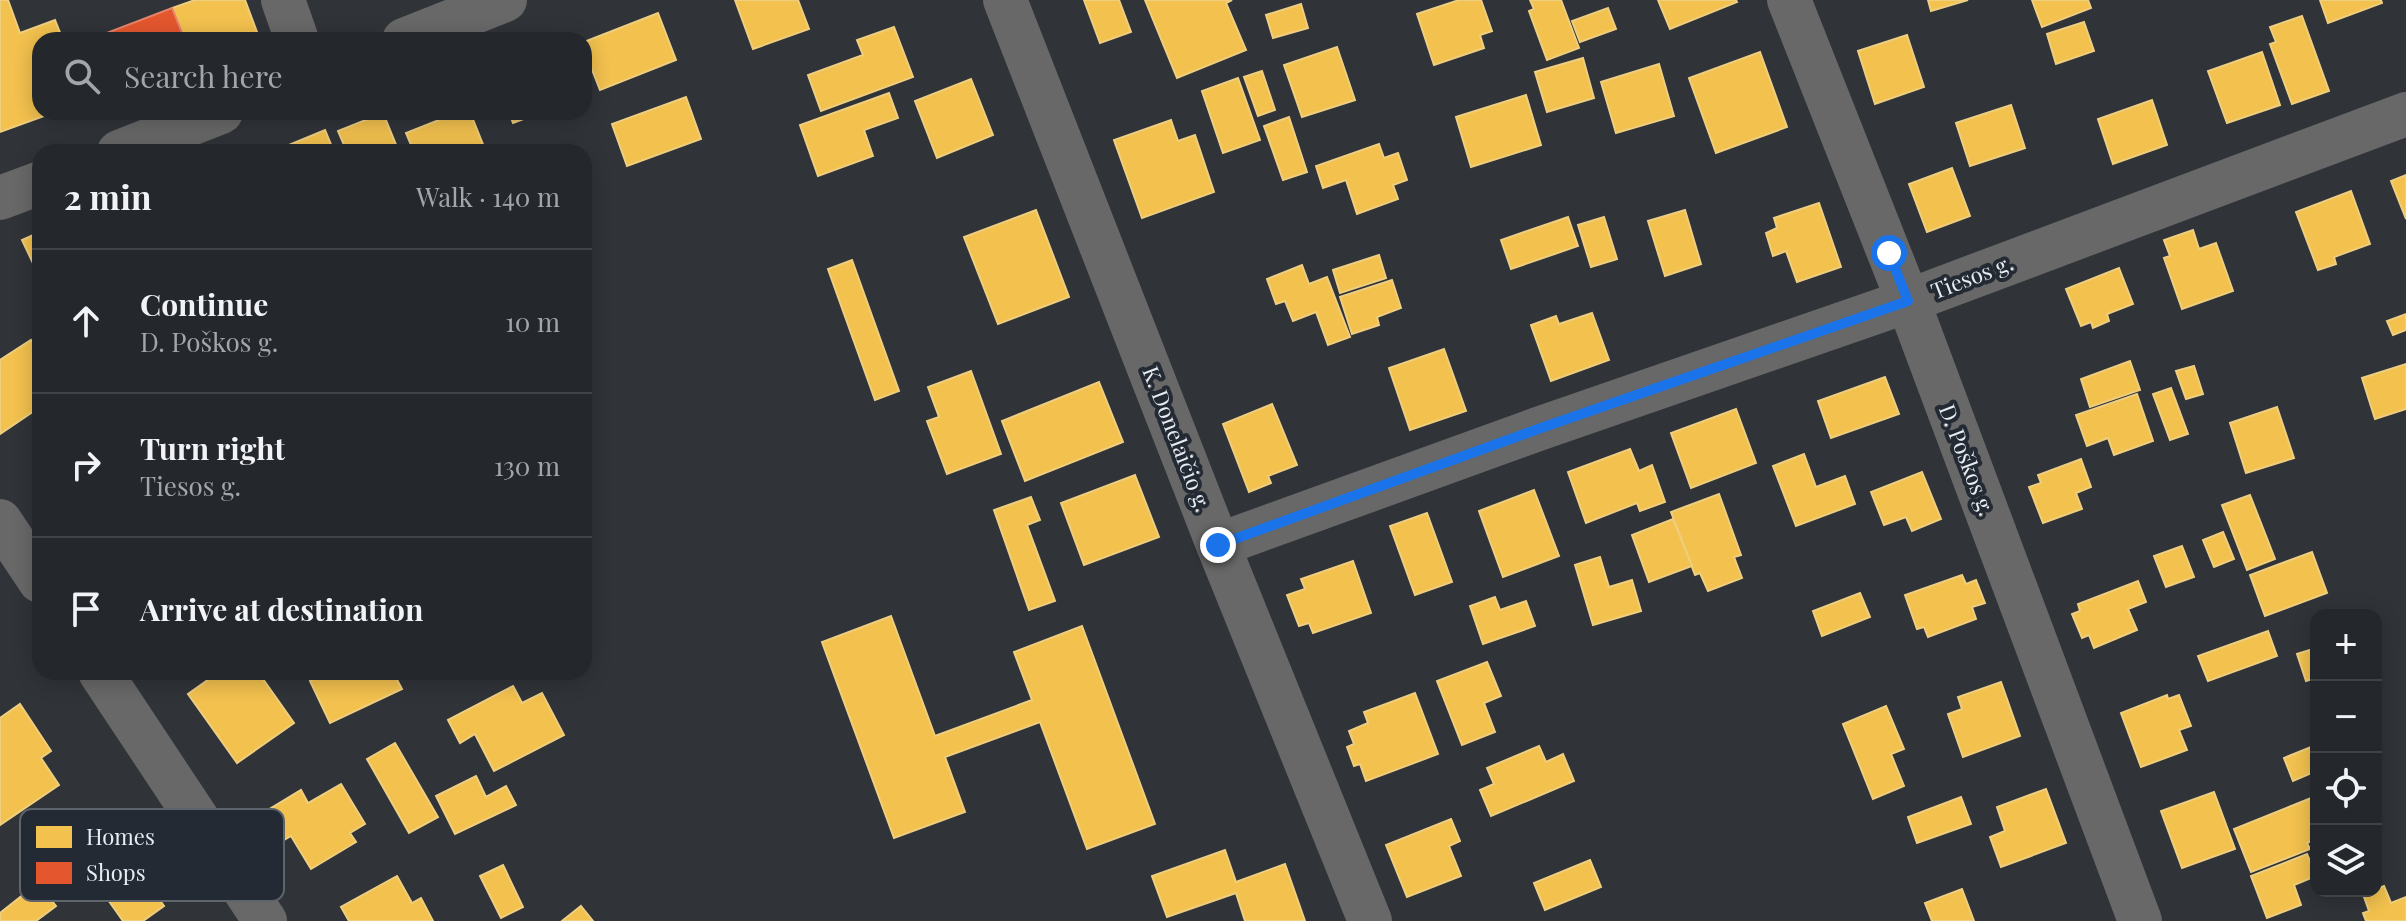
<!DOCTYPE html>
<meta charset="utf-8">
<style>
body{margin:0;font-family:"Playfair Display",serif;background:#303337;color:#f1f3f6}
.controls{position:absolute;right:24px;bottom:24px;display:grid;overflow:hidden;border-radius:16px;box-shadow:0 4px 20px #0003}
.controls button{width:72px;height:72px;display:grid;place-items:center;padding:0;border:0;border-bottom:2px solid #414447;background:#24272b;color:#f1f3f6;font:40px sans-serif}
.stop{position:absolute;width:24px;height:24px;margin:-18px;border:6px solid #1a73e8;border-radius:50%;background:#fff}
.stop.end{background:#1a73e8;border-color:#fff;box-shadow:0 2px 8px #0008}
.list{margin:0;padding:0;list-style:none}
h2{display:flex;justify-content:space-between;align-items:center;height:104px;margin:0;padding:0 32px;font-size:34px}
h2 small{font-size:26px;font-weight:400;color:#a3a5a9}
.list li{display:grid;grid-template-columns:52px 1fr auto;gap:24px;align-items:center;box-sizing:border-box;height:144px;padding:0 32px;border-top:2px solid #414447}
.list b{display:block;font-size:30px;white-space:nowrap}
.list p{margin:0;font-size:26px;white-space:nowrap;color:#a3a5a9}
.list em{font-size:26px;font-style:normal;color:#a3a5a9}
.icon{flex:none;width:44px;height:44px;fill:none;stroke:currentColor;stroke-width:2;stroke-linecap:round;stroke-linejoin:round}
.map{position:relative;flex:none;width:2406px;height:921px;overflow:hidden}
.search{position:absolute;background:#24272b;box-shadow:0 4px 20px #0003;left:32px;top:32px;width:560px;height:88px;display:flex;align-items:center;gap:20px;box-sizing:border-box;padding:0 28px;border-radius:24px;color:#a3a5a9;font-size:30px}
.panel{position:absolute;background:#24272b;box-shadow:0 4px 20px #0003;left:32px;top:144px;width:560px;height:536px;border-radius:24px}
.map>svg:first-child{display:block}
.homes{fill:#f2c14e;stroke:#efce7f;stroke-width:2}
.shops{fill:#e4572e;stroke:#e58469;stroke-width:2}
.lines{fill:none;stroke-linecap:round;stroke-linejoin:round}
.minor{stroke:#676867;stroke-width:44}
.route{stroke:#1a73e8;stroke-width:10}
.labels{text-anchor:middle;stroke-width:8;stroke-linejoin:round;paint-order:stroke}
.street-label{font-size:22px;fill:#e7ecf2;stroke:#232a33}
.key{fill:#232a33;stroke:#5e646c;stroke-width:2}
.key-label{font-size:22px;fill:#e7ecf2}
</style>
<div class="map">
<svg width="2406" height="921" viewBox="0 0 2406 921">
<rect width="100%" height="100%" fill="#303439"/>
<g class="homes">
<path d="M0 0H8L20 33 55 20 63 40H40V112H55L0 132Z"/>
<path d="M195 0H245L260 40H185L172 8Z"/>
<path d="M735 0H798L809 29 753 49Z"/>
<path d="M1084 0H1119L1131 32 1100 43Z"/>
<path d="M1145 0H1232L1226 3 1246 50 1177 78Z"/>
<path d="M1459 0H1481L1492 31 1480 35 1484 48 1434 65 1417 14Z"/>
<path d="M1530 0H1561L1579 48 1547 60 1529 11 1534 9Z"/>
<path d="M1658 0H1736L1737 2 1670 29Z"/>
<path d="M1928 0H1968L1931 11Z"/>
<path d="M2032 0H2088L2091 8 2042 27Z"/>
<path d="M2320 0H2381L2382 3 2328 23Z"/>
<path d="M1301 4 1308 28 1273 38 1266 15Z"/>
<path d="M1608 8 1616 29 1580 42 1572 21Z"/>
<path d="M658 13 676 60 600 90 584 49V42Z"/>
<path d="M2302 16 2329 91 2292 104 2270 44 2276 42 2270 27Z"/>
<path d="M2084 22 2094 51 2056 64 2047 34Z"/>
<path d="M894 27 913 77 821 111 808 75 863 55 857 40Z"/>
<path d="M1907 35 1924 87 1875 104 1858 51Z"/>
<path d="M1337 47 1355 100 1302 117 1284 65Z"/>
<path d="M1760 52 1787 127 1716 153 1689 78Z"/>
<path d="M2262 52 2280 105 2227 123 2208 71Z"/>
<path d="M1583 58 1594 98 1547 112 1535 72Z"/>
<path d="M1659 64 1674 116 1616 133 1601 82Z"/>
<path d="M1262 71 1275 110 1258 116 1244 77Z"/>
<path d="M1238 78 1260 140 1223 153 1202 91Z"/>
<path d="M971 79 993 135 937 158 915 101Z"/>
<path d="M889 93 898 118 864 130 873 156 818 176 800 125Z"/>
<path d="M1526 95 1541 145 1471 167 1456 117Z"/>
<path d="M686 97 701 139 627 166 612 124Z"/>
<path d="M2152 100 2167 145 2113 164 2098 119Z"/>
<path d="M2011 105 2025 148 1970 166 1956 123Z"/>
<path d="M459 112H470L486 152H414L406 133Z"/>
<path d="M509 112H542L513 123Z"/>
<path d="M383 113 399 152H347L338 131Z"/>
<path d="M1289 117 1307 172 1283 180 1264 126Z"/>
<path d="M1171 120 1178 141 1195 135 1214 192 1142 218 1114 140Z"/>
<path d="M325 130 334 152H272Z"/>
<path d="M1379 144 1384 158 1398 153 1407 180 1393 185 1398 199 1357 214 1346 180 1323 188 1316 166Z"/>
<path d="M1952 168 1970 216 1927 232 1909 184Z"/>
<path d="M2406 175V219L2391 181Z"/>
<path d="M2351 191 2370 244 2334 257 2336 264 2318 270 2296 212Z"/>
<path d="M1819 203 1841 267 1797 282 1786 251 1773 256 1766 233 1777 228 1774 218Z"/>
<path d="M1036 210 1069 297 998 324 964 237Z"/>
<path d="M1685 210 1701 264 1665 276 1648 221Z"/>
<path d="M1568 217 1578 246 1511 269 1501 240Z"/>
<path d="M1604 217 1617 259 1591 267 1578 225Z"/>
<path d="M2193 230 2199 249 2216 243 2233 291 2182 309 2164 258 2170 256 2164 240Z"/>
<path d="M40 232V278L22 240Z"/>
<path d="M1379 255 1386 278 1340 293 1333 270Z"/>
<path d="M852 260 899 391 875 400 828 269Z"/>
<path d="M1302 265 1309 284 1327 277 1350 337 1328 345 1316 312 1293 321 1285 301 1276 304 1267 279Z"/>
<path d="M2119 268 2133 304 2107 314 2109 321 2093 328 2091 322 2081 326 2066 289Z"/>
<path d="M1392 280 1401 308 1377 317 1379 325 1352 334 1340 297Z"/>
<path d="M1592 313 1609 360 1551 381 1531 325 1556 316 1559 324Z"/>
<path d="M2406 314V330L2393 335 2387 321Z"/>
<path d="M31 340 40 354V407L0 434V360Z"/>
<path d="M1444 349 1466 411 1410 430 1389 368Z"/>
<path d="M2130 361 2140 390 2090 407 2081 379Z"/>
<path d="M2406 364V409L2375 419 2362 378Z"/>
<path d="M2194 366 2203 394 2186 399 2176 371Z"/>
<path d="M971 371 1001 454 947 474 927 421 939 417 928 387Z"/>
<path d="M1885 377 1899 414 1831 438 1818 401Z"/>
<path d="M1099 382 1123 442 1025 481 1002 421Z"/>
<path d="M2171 388 2188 434 2170 440 2153 394Z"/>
<path d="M2137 394 2153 441 2114 455 2108 438 2087 446 2076 415Z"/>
<path d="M1272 404 1297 465 1268 476 1271 483 1249 492 1223 424Z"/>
<path d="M2277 407 2294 458 2246 473 2230 423Z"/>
<path d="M1736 409 1756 463 1691 488 1671 433Z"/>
<path d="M1630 449 1639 471 1652 465 1665 502 1640 511 1637 503 1586 523 1568 472Z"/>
<path d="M1804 454 1816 487 1845 476 1855 504 1796 526 1773 466Z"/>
<path d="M2081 459 2091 487 2076 493 2082 509 2043 523 2029 487 2041 483 2038 475Z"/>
<path d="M1922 472 1941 519 1912 531 1906 517 1884 525 1871 492Z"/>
<path d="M1135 475 1159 537 1084 565 1061 503Z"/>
<path d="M1534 490 1559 556 1503 577 1479 511Z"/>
<path d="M1719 494 1741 555 1734 557 1742 578 1708 591 1700 573 1695 575 1671 512Z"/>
<path d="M2250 495 2275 559 2247 570 2222 505Z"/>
<path d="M1031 497 1040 520 1027 525 1055 601 1029 610 994 510Z"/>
<path d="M1427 513 1452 582 1415 595 1390 526Z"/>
<path d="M1673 519 1692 566 1649 582 1632 535Z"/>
<path d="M2223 532 2234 559 2214 567 2203 540Z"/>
<path d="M2182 546 2194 577 2166 587 2154 556Z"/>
<path d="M2312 552 2327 593 2265 616 2250 575Z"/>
<path d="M1600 557 1609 587 1632 580 1641 611 1593 625 1575 565Z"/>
<path d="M1353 561 1371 613 1313 633 1309 623 1299 626 1287 595 1305 589 1301 579Z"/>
<path d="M1962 575 1966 584 1976 580 1985 603 1972 607 1976 619 1928 637 1924 627 1917 629 1905 595Z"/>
<path d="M2138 581 2146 602 2128 609 2137 630 2094 648 2089 635 2082 638 2072 614 2080 611 2078 604Z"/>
<path d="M1860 593 1870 617 1822 636 1813 611Z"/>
<path d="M1495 597 1500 610 1526 601 1535 626 1483 644 1470 606Z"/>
<path d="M891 616 935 736 1032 700 1014 652 1082 626 1155 824 1087 849 1040 722 945 757 965 812 894 838 822 642Z"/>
<path d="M2268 631 2277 656 2208 681 2198 656Z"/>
<path d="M2316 648V678L2306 681 2297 654Z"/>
<path d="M1487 662 1501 696 1484 703 1495 732 1462 745 1437 681Z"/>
<path d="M219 672H258L294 723 237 763 188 694Z"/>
<path d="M328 672H393L402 689 330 723 310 681Z"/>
<path d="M2001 682 2020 736 1963 757 1948 714 1962 709 1958 697Z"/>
<path d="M513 686 522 703 542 693 564 735 494 771 475 734 460 743 448 720Z"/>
<path d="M1415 693 1438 754 1366 781 1360 764 1354 766 1347 747 1354 744 1349 731 1368 723 1364 712Z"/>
<path d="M2167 695 2168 699 2179 695 2191 726 2179 730 2187 750 2141 767 2121 713Z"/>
<path d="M20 704 51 751 41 758 59 785 0 825V718Z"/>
<path d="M1886 706 1904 749 1891 754 1904 786 1873 799 1843 724Z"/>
<path d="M395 743 438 817 409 833 367 759Z"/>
<path d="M2316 745V771L2293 781 2284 758Z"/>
<path d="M1539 746 1546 762 1563 754 1574 781 1491 816 1480 790 1494 784 1487 768Z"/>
<path d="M476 776 486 797 506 786 516 805 455 834 436 796Z"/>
<path d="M341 784 365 824 350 833 356 842 311 869 291 836 262 853 245 824 301 790 308 803Z"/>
<path d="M2046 789 2066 843 2001 867 1990 837 2005 831 1997 807Z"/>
<path d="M2214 792 2235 849 2182 868 2161 811Z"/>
<path d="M2316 796V839L2307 843 2310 849 2251 872 2234 829Z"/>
<path d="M1961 797 1971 824 1917 843 1908 817Z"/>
<path d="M1451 819 1460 841 1449 846 1461 876 1407 897 1386 845Z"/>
<path d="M1225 850 1236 882 1285 864 1305 921H1245L1236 893 1167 917 1152 876Z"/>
<path d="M143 854 167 887 156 895 164 906 143 921H123L99 887Z"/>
<path d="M2307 854 2316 876 2294 885 2301 905 2267 918 2251 876Z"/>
<path d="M1590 860 1601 887 1545 910 1534 883Z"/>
<path d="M503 865 523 907 501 918 480 876Z"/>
<path d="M397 876 412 903 421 898 433 921H349L341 907Z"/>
<path d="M38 883 56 906 36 921H0V913Z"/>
<path d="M2384 886 2391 903 2406 897V921H2366L2363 913 2369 911 2363 894Z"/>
<path d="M1962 889 1974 921H1932L1925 903Z"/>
<path d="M581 906 593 921H562Z"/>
</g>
<path class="shops" d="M172 8 185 40H107L104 34Z"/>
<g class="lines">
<g class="minor">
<path d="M283 0 297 40"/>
<path d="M1005 0 1218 545 1370 921"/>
<path d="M1789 0 1908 301 2140 921"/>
<path d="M404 40 505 0"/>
<path d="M119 152 221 112"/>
<path d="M0 198 40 183"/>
<path d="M0 521 40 581"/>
<path d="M1218 545 1538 429 1908 301 2406 114"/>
<path d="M100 672 265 921"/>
</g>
</g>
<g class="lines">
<path class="route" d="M1218 545 1538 429 1908 301 1889 253"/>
</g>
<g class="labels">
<g class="street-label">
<text transform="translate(1972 277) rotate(-21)" y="8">Tiesos g.</text>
<text transform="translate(1177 439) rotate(69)" y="8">K. Donelaičio g.</text>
<text transform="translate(1967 460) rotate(69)" y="8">D. Poškos g.</text>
</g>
</g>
<rect x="20" y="809" width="264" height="92" rx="12" class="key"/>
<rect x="36" y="826" width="36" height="22" fill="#f2c14e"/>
<rect x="36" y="862" width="36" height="22" fill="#e4572e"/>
<g class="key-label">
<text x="86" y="845">Homes</text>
<text x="86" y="881">Shops</text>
</g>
</svg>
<div class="controls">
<button>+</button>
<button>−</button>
<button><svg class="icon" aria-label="locate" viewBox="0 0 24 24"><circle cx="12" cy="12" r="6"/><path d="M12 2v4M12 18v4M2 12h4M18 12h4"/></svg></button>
<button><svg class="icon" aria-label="layers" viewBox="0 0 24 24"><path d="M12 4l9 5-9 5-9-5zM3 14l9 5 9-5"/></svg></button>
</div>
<div class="stop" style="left:1889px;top:253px"></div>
<div class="stop end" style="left:1218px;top:545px"></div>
<div class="search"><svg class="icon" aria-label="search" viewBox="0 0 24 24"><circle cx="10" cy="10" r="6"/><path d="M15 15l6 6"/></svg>Search here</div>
<section class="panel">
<h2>2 min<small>Walk · 140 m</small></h2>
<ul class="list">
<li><svg class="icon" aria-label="ahead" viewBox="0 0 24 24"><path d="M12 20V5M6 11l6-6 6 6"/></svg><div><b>Continue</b><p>D. Poškos g.</p></div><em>10 m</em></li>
<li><svg class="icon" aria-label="right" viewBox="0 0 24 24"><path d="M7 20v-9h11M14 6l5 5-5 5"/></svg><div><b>Turn right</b><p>Tiesos g.</p></div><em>130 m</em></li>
<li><svg class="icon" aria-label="arrive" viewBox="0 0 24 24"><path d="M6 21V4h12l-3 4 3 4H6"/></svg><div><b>Arrive at destination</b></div></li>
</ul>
</section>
</div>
